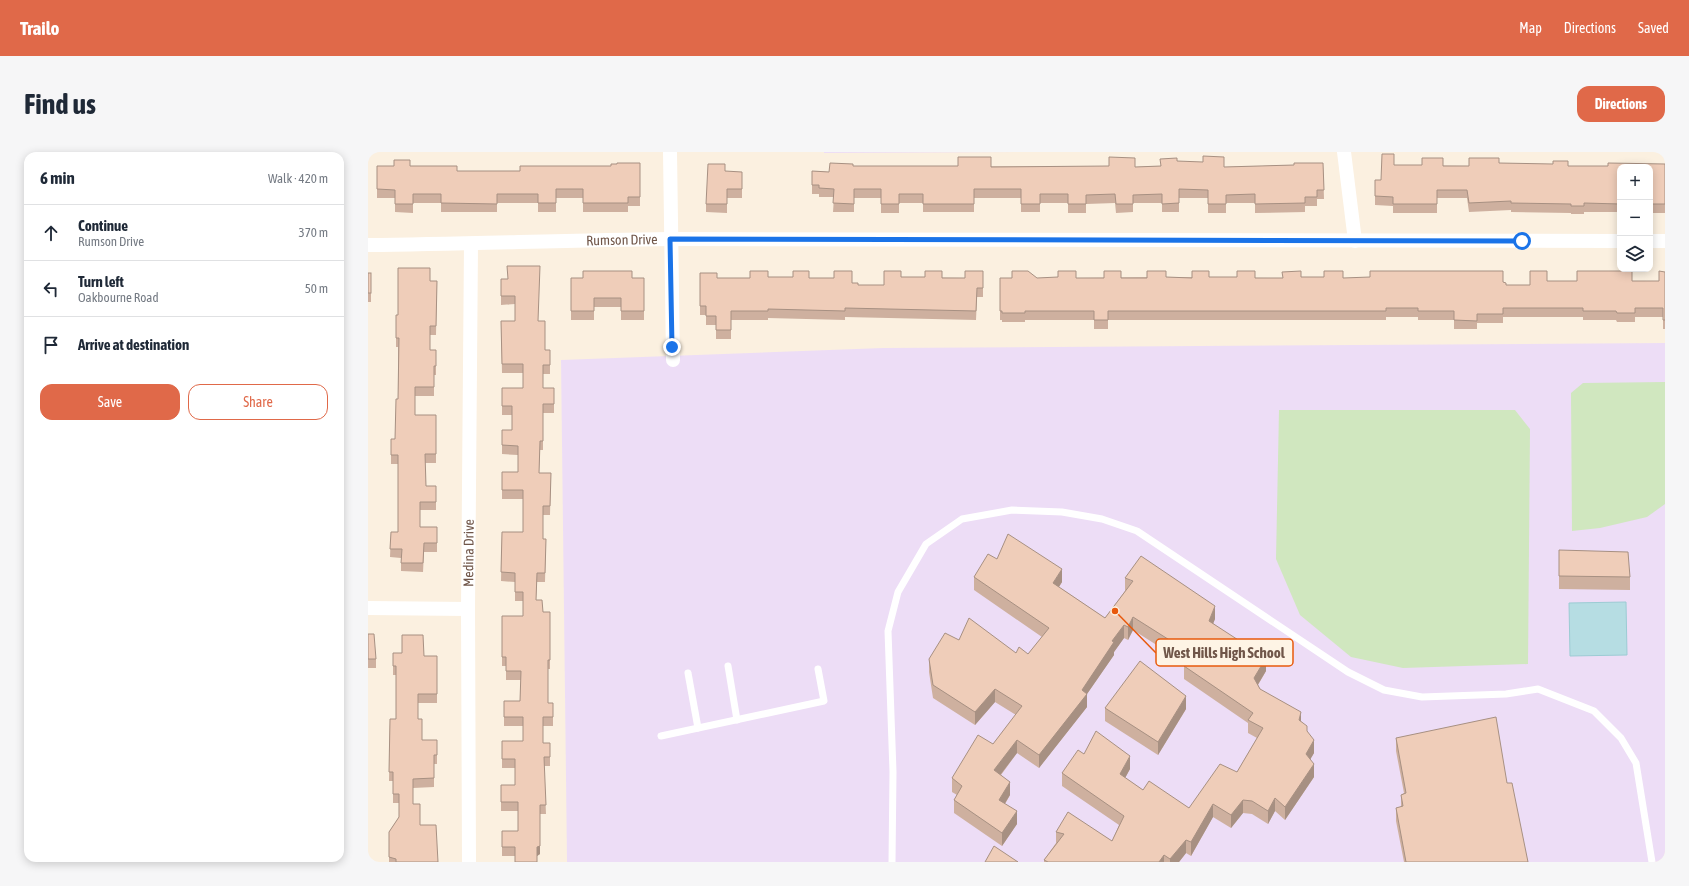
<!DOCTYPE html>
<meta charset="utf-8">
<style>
body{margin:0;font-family:"Asap Condensed",sans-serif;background:#f6f6f7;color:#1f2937}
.controls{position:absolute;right:12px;top:12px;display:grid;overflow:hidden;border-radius:8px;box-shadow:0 2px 10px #0003}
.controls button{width:36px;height:36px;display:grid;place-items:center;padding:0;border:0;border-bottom:1px solid #e0e1e3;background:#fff;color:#1f2937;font:20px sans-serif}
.stop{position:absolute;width:12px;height:12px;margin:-9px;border:3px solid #1a73e8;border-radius:50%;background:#fff}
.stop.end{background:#1a73e8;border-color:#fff;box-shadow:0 1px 4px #0008}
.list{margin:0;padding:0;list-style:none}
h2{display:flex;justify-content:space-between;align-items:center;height:52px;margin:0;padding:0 16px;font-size:17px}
h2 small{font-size:13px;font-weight:400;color:#747a83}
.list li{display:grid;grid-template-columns:26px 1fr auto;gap:12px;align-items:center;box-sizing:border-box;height:56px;padding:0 16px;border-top:1px solid #e0e1e3}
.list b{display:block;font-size:15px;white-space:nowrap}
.list p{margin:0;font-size:13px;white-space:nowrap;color:#747a83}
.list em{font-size:13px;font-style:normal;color:#747a83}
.actions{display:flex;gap:8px;padding:12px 16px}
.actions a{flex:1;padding:9px 0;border:1px solid #e06949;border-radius:12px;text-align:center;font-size:14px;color:#e06949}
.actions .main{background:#e06949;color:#fff}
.icon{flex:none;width:22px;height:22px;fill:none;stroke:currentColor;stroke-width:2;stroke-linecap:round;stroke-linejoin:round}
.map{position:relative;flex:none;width:1297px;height:710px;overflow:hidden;border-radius:12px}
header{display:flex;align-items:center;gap:24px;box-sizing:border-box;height:56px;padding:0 20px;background:#e06949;color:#fff}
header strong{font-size:19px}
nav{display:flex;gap:22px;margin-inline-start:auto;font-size:14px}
.intro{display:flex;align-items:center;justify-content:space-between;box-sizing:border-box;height:96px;padding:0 24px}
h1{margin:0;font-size:28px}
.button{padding:10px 18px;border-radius:12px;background:#e06949;color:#fff;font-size:14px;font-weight:700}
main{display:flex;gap:24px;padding:0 24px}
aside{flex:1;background:#fff;border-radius:12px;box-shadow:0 2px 10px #0003}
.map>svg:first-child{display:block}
.education{fill:#edddf6}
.green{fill:#d0e7bf}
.water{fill:#b6dde3;stroke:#9cccd4}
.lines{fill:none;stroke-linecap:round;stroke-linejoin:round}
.service{stroke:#fff;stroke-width:7}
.minor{stroke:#fff;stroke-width:14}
.wall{fill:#ceb09f}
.shaded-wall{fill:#a79082}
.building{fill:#efcdb9;stroke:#a79082}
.route{stroke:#1a73e8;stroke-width:5}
.labels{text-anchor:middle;stroke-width:3;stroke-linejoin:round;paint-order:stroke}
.street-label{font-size:14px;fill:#705649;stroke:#fef4e5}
.leader{fill:none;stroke:#e8590c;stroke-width:1.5}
.callout-dot{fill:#e8590c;stroke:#fef4e5;stroke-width:1.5}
.callout{fill:#fef4e5;stroke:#e8590c;stroke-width:1.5}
.callout-label{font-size:15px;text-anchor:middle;font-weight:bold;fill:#705649}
</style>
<header>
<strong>Trailo</strong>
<nav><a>Map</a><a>Directions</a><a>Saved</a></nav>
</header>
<div class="intro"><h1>Find us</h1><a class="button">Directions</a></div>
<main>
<aside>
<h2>6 min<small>Walk · 420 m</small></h2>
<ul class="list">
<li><svg class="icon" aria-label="ahead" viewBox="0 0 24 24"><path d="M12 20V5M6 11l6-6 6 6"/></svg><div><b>Continue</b><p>Rumson Drive</p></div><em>370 m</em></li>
<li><svg class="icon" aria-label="left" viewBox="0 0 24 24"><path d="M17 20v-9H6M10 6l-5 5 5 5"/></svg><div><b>Turn left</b><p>Oakbourne Road</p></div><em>50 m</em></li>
<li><svg class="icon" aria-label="arrive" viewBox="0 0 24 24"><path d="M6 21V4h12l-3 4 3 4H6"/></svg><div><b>Arrive at destination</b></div></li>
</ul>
<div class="actions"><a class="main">Save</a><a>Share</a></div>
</aside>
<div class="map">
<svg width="1297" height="710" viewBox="0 0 1297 710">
<rect width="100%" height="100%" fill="#fbf0e0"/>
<g class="education">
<path d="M456 0H674L456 1Z"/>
<path d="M1297 191V710H199L193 208 515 196Z"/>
</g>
<g class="green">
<path d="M1297 230V352L1279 365 1232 376 1204 379 1203 241 1215 231Z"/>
<path d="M911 258H1147L1162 277 1160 512 1035 516 983 505 932 463 908 407Z"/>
</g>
<path class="water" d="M1258 450 1259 503 1202 504 1201 451Z"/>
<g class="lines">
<g class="service">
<path d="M360 514 369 568"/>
<path d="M320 521 330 576"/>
<path d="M293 584 456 549 450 517"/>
<path d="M524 710 525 620 520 479 530 440 558 392 594 367 644 358 694 360 734 367 769 379 980 520 1016 538 1054 545 1138 542 1170 537 1226 559 1253 586 1268 611 1284 710"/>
</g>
<g class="minor">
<path d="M302 0 305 208"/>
<path d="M976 0 987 89"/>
<path d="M1282 89H1297"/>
<path id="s1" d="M0 93C101 92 201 88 302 87L1252 89"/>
<path d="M0 456 100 457"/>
<path id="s2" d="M101 710 100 457 103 92"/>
</g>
</g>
<g class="wall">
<path d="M809 9 856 15 926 13 955 11 956 47H949V54H937V60L887 61V51H858V61H840V46H811V60H794V51H765V60L748 61 747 51 718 52V61H700V51H672V60H653V46H606V60H555V51H531V61H513V46H486V60H465L466 45H451V42H444V19L461 20 485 14 767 15 792 14Z"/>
<path d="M272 11V54H260V60H215V46H188V60H170V51H129V60H73V51H45V61L27 60V46H9V14H42L89 19H152L243 14 249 12Z"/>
<path d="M1131 11 1200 14H1240L1297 12V61H1282V15H1252V60H1216V62H1203V61L1143 60V58L1101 60 1099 46H1069V61H1025V54L1007 53V28H1013L1026 13 1101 14Z"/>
<path d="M374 20V46H359V61L338 60V52Z"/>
<path d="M615 119V145H609L608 168 477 165V168L400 166V168H363V187H348V173H338V163H332V121L349 126H441L484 131 490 133H516L533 125 597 126Z"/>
<path d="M1297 120V177H1295V165H1267V170H1249L1248 168H1215V165H1135V171H1109V177H1086V168H1050V165H1018V168H740V177H726V168H657V170H634V168H632V126H708L798 125 914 126 933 125 1135 130 1138 133H1162L1179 129H1291Z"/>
<rect x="0" y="121" width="3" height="29"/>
<path d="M203 126H276V168H253V155H226V168H203Z"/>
<path d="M133 127 170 169 177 198H182V222H175V236H186V261H175V298H172L171 321H183L182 363H175V387H178L177 430H169L168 448 175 460H182V517H180V551H185V574H175V591H182V614H176L178 662H172V702L169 704H134V679H150V659H133V633H147V616H134V589H155V574H136V549H152L153 528H138V514H134V464H155V449H147V430L133 429 134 380H155V347H134V320H150V303L134 302V278H144V263H134V236H155V221H134L133 169H147V152L133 153Z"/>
<path d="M62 129H69L68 183H62V198H68V223H66V244H47V263H68V311H57L58 334H68V358H52V375H69V400H56L55 420 33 419V406L22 405 23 380H30V312H23V287H27L30 247V195H28V163H30Z"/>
<path d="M1191 398 1262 425V438L1191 437Z"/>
<path d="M629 407 694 430 691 435 737 466 757 439V426L847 467 845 471 898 519 890 533 892 537 933 569 939 580 946 601 942 607 946 625 917 668 907 659 900 672 884 662 875 661 863 676 845 665 823 704 818 701 811 710H676V708L688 691V680L744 689 751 673 694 634V621L716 602 762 617 757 626 775 638 821 656 869 620 889 586 880 581V571L816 527V514L817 511 765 478 760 488 756 486 746 500V503L719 542V555L671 616 649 601 633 623 642 643 637 652 649 672 634 694 586 661V648L589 643 584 640V626L625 592 648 563 627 550 607 573 565 546 561 520V507L591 488 648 501 660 502 674 485 606 438V425Z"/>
<path d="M0 482 8 507V516H0Z"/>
<path d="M25 501 56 504H69V551H50V567L54 588H69V612H66V635L45 636V652L52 673 70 710H21V680L31 665V651H25V629H21L22 567H28V523H25Z"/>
<path d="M737 556 818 557 790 603 737 569Z"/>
<path d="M1028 586 1139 631 1160 710H1036L1028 669V656L1033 655V643L1036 641 1028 599Z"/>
</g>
<g class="shaded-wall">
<path d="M694 417V430L685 444V431Z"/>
<path d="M847 454V467L841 482V469Z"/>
<path d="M765 465V478L760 488V475Z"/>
<path d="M756 473V486L746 500V503L719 542V555L671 616V603L714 538 744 489Z"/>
<path d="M898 506V519L886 539V526Z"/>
<path d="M627 537V550L607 573V560Z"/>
<path d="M818 544V557L790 603V590Z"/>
<path d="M933 560V573L931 568Z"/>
<path d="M649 588V601L626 631V618Z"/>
<path d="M946 588V601L938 615V602Z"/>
<path d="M762 604V617L752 635V622Z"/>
<path d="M946 612V625L917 668V655Z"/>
<path d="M642 630V643L631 661V648Z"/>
<path d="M907 646V659L900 672V659Z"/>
<path d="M875 648V661L863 676V663Z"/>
<path d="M845 652V665L823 704V690Z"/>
<path d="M649 659V672L634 694V681Z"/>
<path d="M818 688V701L811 710H802V707Z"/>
<path d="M172 694V702L169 704V695Z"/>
<path d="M796 703V710H791Z"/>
</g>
<g class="building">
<path d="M1014 2H1026V13H1054V6H1075V14H1101V6H1131V11L1185 12V9H1200V14H1240V11L1297 12V52H1282V15H1252V52L1216 51V54H1203V52L1143 51V49L1101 51 1099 38H1069V52H1025V45L1007 44V28H1013Z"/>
<path d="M835 4 856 5V15L926 13V11H955L956 38H949V45H937V51L887 52V42L858 43V52H840V38L811 37V51L794 52V42L765 43V52H748L747 42 718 43V52H700V42H672V52H653V37H606V52H555V42H531V52H513V37H486V52L465 51 466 37 451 36V33H444V19L461 20 462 11 485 12V14H590V5H623V15L741 14V5L767 6V15L793 14 792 7 809 6V9L835 10Z"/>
<path d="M26 8H42V14H89V19H152V14H243V12H249V11H272V45H260V51H215V37H188V51H170V42H129V52L73 51V42H45V52H27V38L9 37V14H26Z"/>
<path d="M340 12H357V19L374 20V37H359V52H338Z"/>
<path d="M139 114H172L170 169H177V198H182V213H175V236H186V252H175V289H172L171 321H183L182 354H175V387H178L177 421H169L168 448H174L175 460H182V508H180V551H185V565H175V591H182V605H176L178 653H172V694L169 695V710H147V695H134V679H150V650H133V633H147V607H134V589H155V565H136V549H152L153 519H138V505H134V464H155V440H147V421L133 420 134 380H155V338H134V320H150V294L134 293V278H144V254H134V236H155V212H134L133 169H147V144H133V127H140Z"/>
<path d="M30 116H62V129H69L68 174H62V198H68V214H66V235H47V263H68V302H57L58 334H68V350H52V375H69V391H56L55 411H33L34 397H22L23 380H30V303H23V287H27L28 247H30L31 186H28V163H30Z"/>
<path d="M215 119H264V126H276V159H253V146H226V159H203V126H215Z"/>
<path d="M382 119H400V125H425V119H441V126H466V119H484V131H490V133H516V119H533V125H557V119H574V126H597V119H615V136H609L608 159 477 156V159L400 157V159H363V178H348V164H338V154H332V121H349V126H382Z"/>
<path d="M644 119H660L669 126 690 125V119H708V126H736V119H753V126H779V119H798V125L824 126V119H841V125H869V119H887V126H915L914 120 933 119V125H956V119H975V126L1002 125V119H1135V130L1138 131V133H1162V119H1179V129H1209V119H1264V129H1291V119L1297 120V168H1295V156H1267V161H1249L1248 159H1215V156H1135V162H1109V169L1086 168V159H1050V156H1018V159H740V168H726V159H657V161H634V159H632V126H644Z"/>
<rect x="0" y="121" width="3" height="20"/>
<path d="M640 382 694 417 685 431 737 466 765 429 757 426 773 404 847 454 841 469 898 506 886 526 892 537 933 560 931 568 939 574V579L946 588 938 602 946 612 917 655 907 646 900 659 884 649 875 648 863 663 845 652 823 690 818 688 802 707 796 703 791 710H680L676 708 696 682 688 680 700 660 744 689 756 664 694 621 710 598 716 602 728 579 762 604 752 622 775 638 781 629 821 656 852 612 869 620 895 576 880 568 885 561 816 514 822 501 765 465 760 475 756 473 744 489 746 490 714 538 719 542 671 603 649 588 626 618 642 630 631 648 649 659 634 681 586 648 594 634 584 626 610 583 625 592 654 554 627 537 607 560 565 533 561 507 577 481 591 488 601 466 648 501 651 495 660 502 681 476 606 425 620 402 629 407Z"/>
<path d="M1191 398 1260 400 1262 425 1191 424Z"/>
<path d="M0 482H6L8 507H0Z"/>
<path d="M34 483H55L56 504H69V542H50V567H54V588H69V603H66V626L45 627V652H52V673H68L70 710H28V707L21 705V680L31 665V642H25V620H21L22 567H28V514H25V501H34Z"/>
<path d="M772 509 818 544 790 590 737 556Z"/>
<path d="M1128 565 1139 631H1144L1160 710H1038L1028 656 1035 654 1033 643 1038 641 1028 586Z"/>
<path d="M626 694 650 710H617Z"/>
</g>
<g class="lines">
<path class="route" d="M304 195 302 87 1154 89"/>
</g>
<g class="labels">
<g class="street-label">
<text dy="5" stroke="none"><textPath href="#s1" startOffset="254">Rumson Drive</textPath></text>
<text dy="5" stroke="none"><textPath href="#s2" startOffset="309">Medina Drive</textPath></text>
</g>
</g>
<path class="leader" d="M747 459L788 501"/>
<circle class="callout-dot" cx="747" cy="459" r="4"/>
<rect class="callout" x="788" y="487" width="137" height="27" rx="4"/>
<g class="callout-label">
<text x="856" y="506">West Hills High School</text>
</g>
</svg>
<div class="controls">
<button>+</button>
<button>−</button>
<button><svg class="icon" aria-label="layers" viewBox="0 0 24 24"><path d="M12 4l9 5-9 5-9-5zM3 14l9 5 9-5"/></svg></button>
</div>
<div class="stop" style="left:1154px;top:89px"></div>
<div class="stop end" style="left:304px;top:195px"></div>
</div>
</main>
